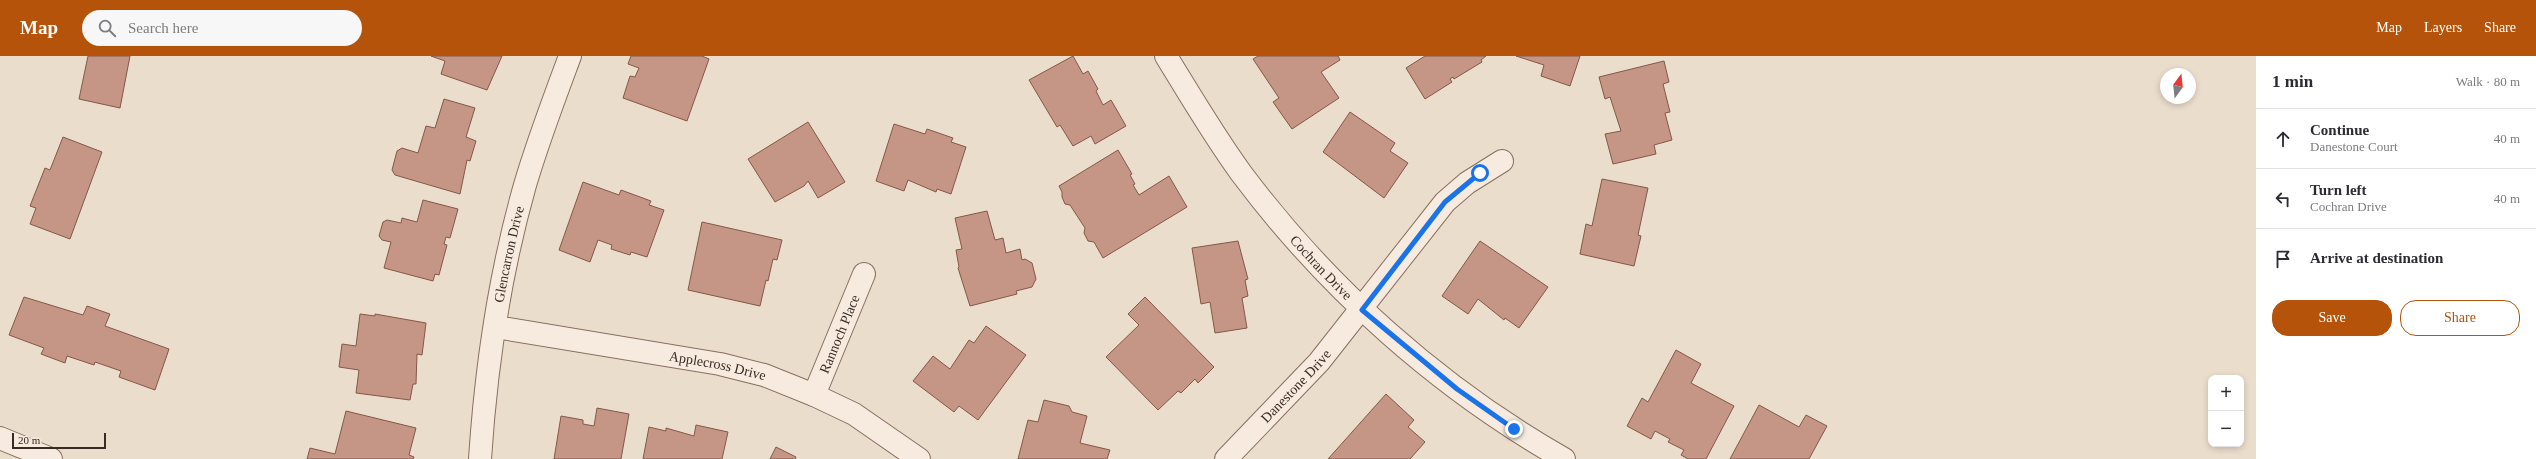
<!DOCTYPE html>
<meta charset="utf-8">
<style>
body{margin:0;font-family:Georgia,serif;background:#f7f7f7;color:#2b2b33}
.controls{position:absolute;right:12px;bottom:12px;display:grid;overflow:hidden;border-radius:8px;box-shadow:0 2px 6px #0003}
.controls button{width:36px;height:36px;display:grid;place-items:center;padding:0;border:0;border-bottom:1px solid #e1e1e2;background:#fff;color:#2b2b33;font:20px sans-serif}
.compass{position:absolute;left:2160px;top:12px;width:36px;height:36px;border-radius:50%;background:#fff;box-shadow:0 2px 6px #0003;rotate:15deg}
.scale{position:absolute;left:12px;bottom:10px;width:94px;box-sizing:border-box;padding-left:4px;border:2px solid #392a23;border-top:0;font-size:11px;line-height:14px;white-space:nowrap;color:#392a23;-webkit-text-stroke:3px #f3e8da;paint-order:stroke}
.stop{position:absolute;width:12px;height:12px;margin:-9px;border:3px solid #1a73e8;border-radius:50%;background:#fff}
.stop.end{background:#1a73e8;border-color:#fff;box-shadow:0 1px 4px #0008}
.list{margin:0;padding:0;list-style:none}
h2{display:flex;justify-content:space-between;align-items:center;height:52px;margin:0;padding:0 16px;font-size:17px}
h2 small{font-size:13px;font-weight:400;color:#7c7c81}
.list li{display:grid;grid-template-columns:26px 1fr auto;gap:12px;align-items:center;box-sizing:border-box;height:60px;padding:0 16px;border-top:1px solid #e1e1e2}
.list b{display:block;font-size:15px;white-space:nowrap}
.list p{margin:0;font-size:13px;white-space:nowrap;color:#7c7c81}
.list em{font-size:13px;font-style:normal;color:#7c7c81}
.actions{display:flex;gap:8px;padding:12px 16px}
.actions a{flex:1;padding:9px 0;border:1px solid #b45309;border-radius:16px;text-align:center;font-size:14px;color:#b45309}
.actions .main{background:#b45309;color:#fff}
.icon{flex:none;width:22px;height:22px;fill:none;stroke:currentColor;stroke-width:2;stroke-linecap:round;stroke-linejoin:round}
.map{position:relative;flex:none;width:2256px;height:403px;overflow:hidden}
header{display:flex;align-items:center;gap:24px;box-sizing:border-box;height:56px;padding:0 20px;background:#b45309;color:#fff}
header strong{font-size:19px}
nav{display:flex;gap:22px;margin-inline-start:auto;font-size:14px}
.search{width:280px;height:36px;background:#f7f7f7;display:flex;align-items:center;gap:10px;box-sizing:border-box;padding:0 14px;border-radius:22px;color:#7c7c81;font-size:15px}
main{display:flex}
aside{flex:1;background:#fff}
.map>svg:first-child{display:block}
.building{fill:#c59685;stroke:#845749}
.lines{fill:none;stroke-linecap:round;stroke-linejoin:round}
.minor-casing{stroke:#876f61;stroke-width:24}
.minor{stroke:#f6ebde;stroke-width:22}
.route{stroke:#1a73e8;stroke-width:5}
.labels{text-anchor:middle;stroke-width:3.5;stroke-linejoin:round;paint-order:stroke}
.street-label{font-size:14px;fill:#392a23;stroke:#f3e8da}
</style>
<header>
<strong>Map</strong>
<div class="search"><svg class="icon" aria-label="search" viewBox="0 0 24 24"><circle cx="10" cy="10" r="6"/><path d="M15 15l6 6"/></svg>Search here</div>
<nav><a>Map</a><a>Layers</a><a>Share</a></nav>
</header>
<main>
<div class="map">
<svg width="2256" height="403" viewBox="0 0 2256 403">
<rect width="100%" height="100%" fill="#ebddcc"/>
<g class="building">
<path d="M88 0H130L120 52 79 43Z"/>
<path d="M431 0H502L487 34 441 18 445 5Z"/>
<path d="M631 0H702L709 3 687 65 623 42 630 20 635 21 639 12 628 8Z"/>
<path d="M1073 0 1083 18 1088 15 1098 33 1096 35 1103 49 1111 44 1126 70 1095 88 1091 80 1073 90 1060 69 1057 71 1029 24Z"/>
<path d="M1258 0H1338L1340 4 1321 16 1339 42 1292 73 1273 46 1279 42 1253 3Z"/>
<path d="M1425 0H1486L1481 4 1482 6 1454 23 1453 21 1450 23 1452 26 1425 43 1406 12Z"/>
<path d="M1516 0H1580L1570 30 1541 20 1544 9Z"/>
<path d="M1664 5 1669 26 1663 28 1670 56 1665 57 1672 84 1654 89 1656 98 1613 108 1605 78 1621 75 1610 41 1605 43 1599 21Z"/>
<path d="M444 43 475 52 466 81 476 85 470 105 467 104 460 138 395 119 392 114 397 95 402 92 418 97 426 70 435 72Z"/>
<path d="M1350 56 1395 87 1390 95 1408 107 1384 142 1323 96Z"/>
<path d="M808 66 845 126 818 142 808 125 804 130 775 146 748 103Z"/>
<path d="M894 68 925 78 927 73 953 82 951 86 966 91 951 138 937 133 936 136 908 124 904 135 876 125Z"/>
<path d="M63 81 102 96 70 183 30 168 36 152 30 150 45 112 50 114Z"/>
<path d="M1118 94 1132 118 1130 119 1135 128 1133 129 1139 139 1169 120 1187 151 1103 202 1094 186 1088 185 1084 177 1085 172 1070 149 1065 148 1062 141V136L1059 130Z"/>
<path d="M1602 123 1648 132 1638 179 1641 180 1634 210 1580 198 1586 168 1592 170Z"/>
<path d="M583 126 619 139 621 134 651 145 649 149 664 154 647 201 631 196 630 199 611 193 612 189 598 184 590 206 559 194Z"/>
<path d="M423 144 458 153 450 182 446 181 444 188 447 189 439 219 435 218 433 225 384 212 391 186 382 184 379 180 383 166 387 164 401 167 402 162 417 166Z"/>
<path d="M987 155 995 184 1003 182 1006 197 1020 193 1022 204 1025 203 1032 207 1036 223 1032 231 1016 235 1017 238 970 250 958 212 959 211 956 194 962 193 955 162Z"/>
<path d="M702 166 782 184 777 204 773 203 768 225 766 224 760 250 688 234Z"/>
<path d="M1238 185 1248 223 1245 224 1248 240 1242 242 1247 272 1215 277 1210 246 1201 248 1192 192Z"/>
<path d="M1480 185 1548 231 1519 272 1505 262 1504 264 1478 243 1468 258 1442 240Z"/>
<path d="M24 241 83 259 87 250 110 258 105 270 169 293 155 334 119 321 121 315 95 306 94 309 67 300 65 307 41 298 44 292 9 279Z"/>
<path d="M1145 241 1214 311 1198 327 1195 323 1181 337 1178 335 1158 354 1106 301 1139 269 1128 258Z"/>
<path d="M360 258 375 260V258L426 267 422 299 417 298 416 328H413L410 344 356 337 359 314 339 311 342 288 356 290Z"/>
<path d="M986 270 1026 299 978 364 959 350 954 356 913 325 933 300 950 313 969 284 974 287Z"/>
<path d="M1676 294 1701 308 1691 327 1734 350 1706 403H1688L1681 399 1684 394 1668 386 1670 383 1655 375 1651 383 1627 370 1642 342 1648 346Z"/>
<path d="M1386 338 1414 364 1408 371 1425 386 1410 403H1328Z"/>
<path d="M1044 344 1069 350 1072 356 1087 360 1080 387 1110 394 1107 403H1018L1028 364 1038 366Z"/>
<path d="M1759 349 1799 371 1806 359 1827 370 1809 403H1730Z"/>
<path d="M597 352 629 358 621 403H554L561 360 583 364V368L594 370Z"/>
<path d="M346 355 416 372 409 399 414 401 413 403H307L310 392 335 398Z"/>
<path d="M696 369 728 376 722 403H643L649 371 666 375V372L694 380Z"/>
<path d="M776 391 796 401 795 403H770Z"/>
</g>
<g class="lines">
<g class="minor-casing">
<g id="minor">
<path id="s1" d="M1166 0C1190 39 1214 80 1241 117 1327 232 1439 332 1564 403"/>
<path id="s2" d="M496 271 720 308 764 319 814 339 854 358 919 403"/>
<path id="s3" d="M814 339 864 218"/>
<path d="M0 382 51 403"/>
<path id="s4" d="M480 403C486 311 500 217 525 129 538 85 554 43 570 0"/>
<path id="s5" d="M1226 403 1319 306 1445 146 1467 127 1502 105"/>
</g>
</g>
<use href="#minor" class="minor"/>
</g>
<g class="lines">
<path class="route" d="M1480 117 1445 146 1362 254 1457 333 1514 373"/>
</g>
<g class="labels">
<g class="street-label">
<text dy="5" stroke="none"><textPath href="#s4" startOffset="207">Glencarron Drive</textPath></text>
<text dy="5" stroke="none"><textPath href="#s1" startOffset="263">Cochran Drive</textPath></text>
<text dy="5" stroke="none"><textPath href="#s3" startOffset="66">Rannoch Place</textPath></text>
<text dy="5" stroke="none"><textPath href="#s2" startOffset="225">Applecross Drive</textPath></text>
<text dy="5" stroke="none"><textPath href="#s5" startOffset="101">Danestone Drive</textPath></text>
</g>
</g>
</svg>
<div class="controls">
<button>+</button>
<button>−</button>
</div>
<svg class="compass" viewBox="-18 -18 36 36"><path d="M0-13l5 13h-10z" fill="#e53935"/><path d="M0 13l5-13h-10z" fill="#7c7c81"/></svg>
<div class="scale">20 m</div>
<div class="stop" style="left:1480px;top:117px"></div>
<div class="stop end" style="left:1514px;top:373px"></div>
</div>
<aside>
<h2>1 min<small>Walk · 80 m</small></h2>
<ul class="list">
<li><svg class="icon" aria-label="ahead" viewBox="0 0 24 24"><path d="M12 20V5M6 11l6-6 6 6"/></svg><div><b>Continue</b><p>Danestone Court</p></div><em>40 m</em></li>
<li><svg class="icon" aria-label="left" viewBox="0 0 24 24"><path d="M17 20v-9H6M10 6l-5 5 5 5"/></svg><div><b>Turn left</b><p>Cochran Drive</p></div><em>40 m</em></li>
<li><svg class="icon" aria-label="arrive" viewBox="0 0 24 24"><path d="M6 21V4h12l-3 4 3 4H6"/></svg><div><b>Arrive at destination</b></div></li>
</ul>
<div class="actions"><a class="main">Save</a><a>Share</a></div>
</aside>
</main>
